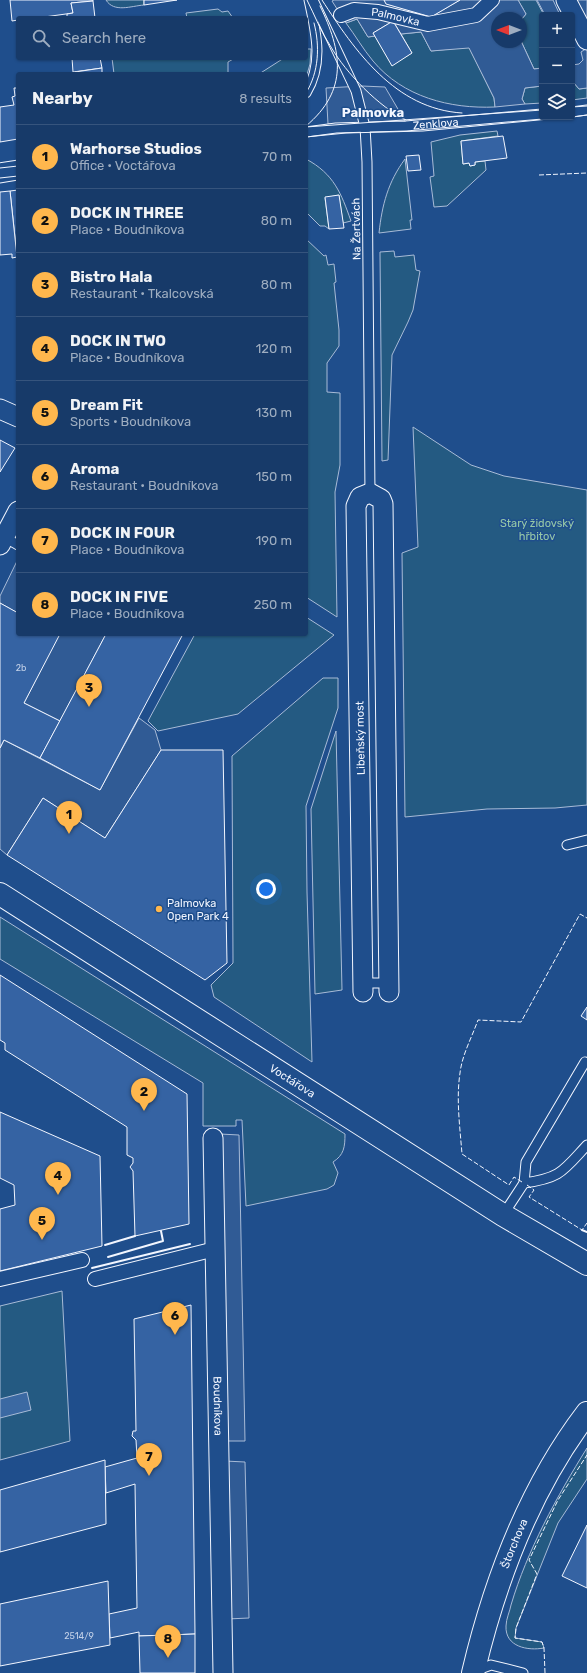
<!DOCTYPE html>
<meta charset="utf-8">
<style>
body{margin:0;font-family:Rubik,sans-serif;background:#244571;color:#f1f3f6}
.controls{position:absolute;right:12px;top:12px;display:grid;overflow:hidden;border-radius:4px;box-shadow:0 1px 3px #0004}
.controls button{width:36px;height:36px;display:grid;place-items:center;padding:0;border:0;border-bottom:1px solid #36547d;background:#173a69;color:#f1f3f6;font:20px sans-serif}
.compass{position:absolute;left:491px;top:12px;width:36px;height:36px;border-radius:50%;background:#173a69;box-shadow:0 1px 3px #0004;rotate:270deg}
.you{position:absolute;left:266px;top:889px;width:14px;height:14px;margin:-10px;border:3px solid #fff;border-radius:50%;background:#1a73e8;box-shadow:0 0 0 6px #1a73e833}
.badge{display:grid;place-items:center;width:26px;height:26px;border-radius:50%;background:#ffb74d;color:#111;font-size:13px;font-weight:700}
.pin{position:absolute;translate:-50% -33px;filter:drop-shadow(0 1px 2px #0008)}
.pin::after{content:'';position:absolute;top:21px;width:14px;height:12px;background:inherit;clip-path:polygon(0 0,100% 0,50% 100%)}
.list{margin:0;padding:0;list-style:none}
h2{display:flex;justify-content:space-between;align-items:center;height:52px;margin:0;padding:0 16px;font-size:17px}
h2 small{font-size:13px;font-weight:400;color:#9eadc0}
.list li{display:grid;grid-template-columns:26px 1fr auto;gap:12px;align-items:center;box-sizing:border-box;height:64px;padding:0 16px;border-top:1px solid #36547d}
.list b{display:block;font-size:15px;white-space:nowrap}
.list p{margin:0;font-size:13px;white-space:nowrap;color:#9eadc0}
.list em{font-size:13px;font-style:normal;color:#9eadc0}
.icon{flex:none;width:22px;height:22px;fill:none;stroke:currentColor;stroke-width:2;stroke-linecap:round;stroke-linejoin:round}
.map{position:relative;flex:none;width:587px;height:1673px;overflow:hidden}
.search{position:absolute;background:#173a69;box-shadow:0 1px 3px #0004;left:16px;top:16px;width:292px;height:44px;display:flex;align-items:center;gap:10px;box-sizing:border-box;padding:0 14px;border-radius:4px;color:#9eadc0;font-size:15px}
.panel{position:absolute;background:#173a69;box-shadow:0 1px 3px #0004;left:16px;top:72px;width:292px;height:564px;border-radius:4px}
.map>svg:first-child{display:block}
.green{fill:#245a82;stroke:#a8bbd7}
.parking{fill:#305b95;stroke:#a8bbd7}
.water{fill:#3b69a3;stroke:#a8bbd7}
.building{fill:#3563a3;stroke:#f2f6ff}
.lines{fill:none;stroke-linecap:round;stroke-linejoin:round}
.service-casing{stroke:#f2f6ff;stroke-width:11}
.pedestrian-casing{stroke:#f2f6ff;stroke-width:16}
.minor-casing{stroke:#f2f6ff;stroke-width:21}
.secondary-casing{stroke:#f2f6ff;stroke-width:24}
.service{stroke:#1f4e8c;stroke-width:9}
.pedestrian{stroke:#1f4e8c;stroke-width:14}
.minor{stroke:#1f4e8c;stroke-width:19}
.secondary{stroke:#1f4e8c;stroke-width:22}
.tram{stroke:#f2f6ff;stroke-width:1}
.fence{stroke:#f2f6ff;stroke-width:1;stroke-dasharray:5 2;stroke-linecap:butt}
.wall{stroke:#f2f6ff;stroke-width:2}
.poi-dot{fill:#ffb74d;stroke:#1f4e8c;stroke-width:1.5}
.labels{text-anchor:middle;stroke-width:3;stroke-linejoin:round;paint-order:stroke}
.number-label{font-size:9px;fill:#c3d1e8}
.street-label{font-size:11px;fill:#f2f6ff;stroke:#1f4e8c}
.park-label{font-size:11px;fill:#97c8a6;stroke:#1f4e8c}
.poi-label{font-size:11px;fill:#f2f6ff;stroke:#1f4e8c;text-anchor:start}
.quarter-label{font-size:13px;font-weight:bold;fill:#f2f6ff;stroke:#1f4e8c}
</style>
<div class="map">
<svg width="587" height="1673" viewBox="0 0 587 1673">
<rect width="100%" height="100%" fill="#1f4e8c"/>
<g class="green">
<path d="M106 0H144V5C131 6 114 13 106 0Z"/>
<path d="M518 0H536L544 15H542V68L534 69 521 41V20L526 14Z"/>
<path d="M218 9 222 12 228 11 233 18H187L186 13Z"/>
<path d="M357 19 368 37 375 36 392 65 412 53 401 34 421 32 431 51 469 47 494 98 495 107C450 109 403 97 373 61 363 49 355 35 346 23Z"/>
<path d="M306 49H311L310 64 306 78V74H259L284 58H306Z"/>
<path d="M112 58H235L228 62V74H114Z"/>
<path d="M572 83H574L579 89 587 88V98L572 100Z"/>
<path d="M542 86V103L525 104 522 99 525 88Z"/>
<path d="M497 131 498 136 461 141 463 164 469 163 470 166 475 165V162L485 161 486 170 447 206 434 207 430 177 434 176 431 142 460 135Z"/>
<path d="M306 159C334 174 341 193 351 221L343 223 339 195 325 198 329 229 325 226H320L306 212Z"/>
<path d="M405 159 412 220H410L411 229 379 233C382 205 388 182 405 159Z"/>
<path d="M306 239 324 256 326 255 328 265 334 264 336 282 334 283 339 330V346L327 363V392L340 393V465L335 492 337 617 306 597Z"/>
<path d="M394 251 395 257 414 255 416 270 420 271 413 310 408 322 392 355 388 460 382 461 380 252Z"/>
<path d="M413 427 471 465 504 476 587 490V805L555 808 487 809 405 817 402 553 418 547Z"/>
<path d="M306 617 334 635 238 714 158 731 148 721 195 634H306Z"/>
<path d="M323 678H338V708L306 806 307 892 312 1062 214 997 211 985 233 963 232 756Z"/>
<path d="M336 731 342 990 315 994 311 809Z"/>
<path d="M0 917 345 1134C345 1147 344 1155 333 1162L338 1173 334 1185 327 1189 246 1206 242 1120H236V1126H203V1083L0 959Z"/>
<path d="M62 1291 70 1441 0 1460V1306Z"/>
<path d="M587 1448V1479L558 1523 516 1628 515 1638 542 1642 544 1648C528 1651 505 1647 506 1626 506 1619 510 1611 511 1605 527 1551 557 1496 587 1448Z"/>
</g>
<g class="parking">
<path d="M334 0H384L387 4 431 17 460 0H518L526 14 521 20V18H497V42L521 41 534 69 542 68V86L525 88 522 99 525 104 495 107 494 98 469 48 431 51 421 32 401 34 393 21 373 33 375 36 368 37 357 19 346 23 332 1Z"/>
<path d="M537 0H553L560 15H545Z"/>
<path d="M573 0H587V28Z"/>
<path d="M587 48V88L579 89 574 83H572V65L579 64 583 60 581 52Z"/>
<path d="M362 86 385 87 405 121 328 124 326 88Z"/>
<path d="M18 559V613L0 603V596Z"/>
<path d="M59 634H106L60 721 24 703Z"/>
<path d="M139 718 155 730 161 750 105 838 43 798 7 855 0 849V748L4 740 100 790Z"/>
<path d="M220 1134 239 1135 245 1441H227Z"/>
<path d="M225 1461 245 1462 249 1618 227 1619Z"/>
</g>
<path class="water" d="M27 1392 31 1410 0 1418V1399Z"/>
<g class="building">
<path d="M10 0H93V1L71 3 73 13 37 18H18V20L12 21Z"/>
<path d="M144 0H177L144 5Z"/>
<path d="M384 0H460L431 17 386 4Z"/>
<path d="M93 1 95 18H67V14L73 13 71 3Z"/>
<path d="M393 21 412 53 392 66 373 33Z"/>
<path d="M72 58H100L102 68 73 72Z"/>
<path d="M102 68V74H76L75 72Z"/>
<path d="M14 88H18V139L0 142V107L14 105 12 97 15 96Z"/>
<path d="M503 136 507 158 475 162V165L470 166 469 163 463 164 461 141Z"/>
<path d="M419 155 421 170 408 171 406 156Z"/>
<path d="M18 190V265L10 191Z"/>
<path d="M10 191 17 257 12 258V254L0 255V192Z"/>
<path d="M339 195 344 228 329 229 325 197Z"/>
<path d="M0 440 15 448 0 472Z"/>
<path d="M0 603 18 613V634H60L24 703 60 721 40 758 4 740 0 748Z"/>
<path d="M106 634H183L100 790 40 758Z"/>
<path d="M161 750H223L227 963 205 980 7 855 43 798 105 838Z"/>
<path d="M0 975 187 1094 189 1224 135 1236 133 1171 130 1167 133 1163V1158L127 1155V1127L5 1050V1043L0 1040Z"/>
<path d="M587 1007V1020L581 1016Z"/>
<path d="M0 1112 100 1156 102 1246 0 1271V1209L15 1205 14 1185 0 1178Z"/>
<path d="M191 1305 195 1634 139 1636V1632L110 1638 109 1614 137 1608 135 1484 106 1493 105 1467 137 1458 136 1440 132 1436 133 1431H136L134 1319Z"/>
<path d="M105 1460 106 1524 0 1552V1490Z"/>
<path d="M587 1525V1588L562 1576Z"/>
<path d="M108 1581 110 1645 0 1666V1604Z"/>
<path d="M195 1634V1673H140L139 1636Z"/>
</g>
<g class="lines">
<g class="service-casing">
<g id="service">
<path d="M313 0 356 91 365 127 367 162 370 493"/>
<path d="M306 93C324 63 316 32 309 0"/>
<path d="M572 112 587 110"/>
<path id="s1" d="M306 132 336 128 406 126 542 114"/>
<path d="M4 537 18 545"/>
<path d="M567 845 587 840"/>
<path d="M363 983H388"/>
<path d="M524 1183C561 1178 563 1171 587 1145"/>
<path d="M503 1215 524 1183 526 1162 585 1062 587 1063"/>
<path d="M475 1671 491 1665 523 1673"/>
</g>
</g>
<g class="pedestrian-casing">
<g id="pedestrian">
<path id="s2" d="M341 15 354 10 378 12 428 24 476 15 492 0"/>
<path d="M0 1279 82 1260"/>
<path d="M95 1279 215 1249"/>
</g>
</g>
<g class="minor-casing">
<g id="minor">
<path d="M566 0 587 40"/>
<path d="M0 173 18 170"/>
<path d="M0 409 18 417"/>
<path d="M0 545 18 511"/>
<path d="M363 992 356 506 360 497 370 493 381 499 383 504 389 992"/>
<path id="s3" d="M213 1138 223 1673"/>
</g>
</g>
<g class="secondary-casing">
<g id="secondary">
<path id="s4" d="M0 894 503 1215 587 1264"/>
<path id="s5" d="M473 1673C495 1580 529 1489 587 1413"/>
</g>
</g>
<use href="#service" class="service"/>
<use href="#pedestrian" class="pedestrian"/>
<use href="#minor" class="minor"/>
<use href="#secondary" class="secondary"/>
<g class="tram">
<path d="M307 0C315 16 321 32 331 47 346 73 379 107 406 120"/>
<path d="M322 0C355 51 395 109 462 113"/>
<path d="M306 93C319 72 320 46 314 23"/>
<path d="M572 107 587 106"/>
<path d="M572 117 587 115"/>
<path d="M306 126C349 90 342 51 320 6"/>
<path d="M306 127 542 110"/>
<path d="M306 137 346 133 423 131 570 117"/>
<path d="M0 168 18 166"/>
<path d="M0 178 18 176"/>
</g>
<g class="fence">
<path d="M539 175 587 173"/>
<path d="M522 1182 514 1177 509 1185 462 1154C460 1128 456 1099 460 1073 462 1055 472 1037 478 1020L521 1022 580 914 587 918"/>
<path d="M527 1185 534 1190 529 1197 582 1230 587 1223"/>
<path d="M545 1673 544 1648 542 1642 515 1638 516 1628 537 1574 529 1560 558 1500 587 1455"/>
</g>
<g class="wall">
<path d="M582 1230 587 1232"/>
<path d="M105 1245 135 1236"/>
<path d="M108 1257 163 1241 161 1231"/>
<path d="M92 1268 190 1244"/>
</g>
</g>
<circle class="poi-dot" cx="159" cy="909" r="4"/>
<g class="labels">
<g class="number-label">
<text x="21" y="671">2b</text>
<text x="79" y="1639">2514/9</text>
</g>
<g class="street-label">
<text dy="4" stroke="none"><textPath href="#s2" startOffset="56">Palmovka</textPath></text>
<text dy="4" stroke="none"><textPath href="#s1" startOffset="130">Zenklova</textPath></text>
<text transform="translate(356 229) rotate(-91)" y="4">Na Žertvách</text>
<text transform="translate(360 738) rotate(-91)" y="4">Libeňský most</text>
<text dy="4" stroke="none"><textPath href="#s4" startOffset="347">Voctářova</textPath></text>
<text dy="4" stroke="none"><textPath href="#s3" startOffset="268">Boudníkova</textPath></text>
<text dy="4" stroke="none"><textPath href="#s5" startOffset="136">Štorchova</textPath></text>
</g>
<g class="park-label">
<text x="537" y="527">Starý židovský<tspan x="537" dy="13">hřbitov</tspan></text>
</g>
<g class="poi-label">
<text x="167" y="907">Palmovka<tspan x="167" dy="13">Open Park 4</tspan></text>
</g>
<g class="quarter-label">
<text x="373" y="117">Palmovka</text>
</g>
</g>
</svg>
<div class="controls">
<button>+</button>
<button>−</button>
<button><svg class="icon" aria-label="layers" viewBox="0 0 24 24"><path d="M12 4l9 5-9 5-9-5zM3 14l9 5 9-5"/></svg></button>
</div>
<svg class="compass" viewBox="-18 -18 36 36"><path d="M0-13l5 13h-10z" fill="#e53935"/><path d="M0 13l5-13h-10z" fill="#9eadc0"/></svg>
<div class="you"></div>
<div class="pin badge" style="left:69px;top:834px">1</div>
<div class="pin badge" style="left:144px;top:1111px">2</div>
<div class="pin badge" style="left:89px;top:707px">3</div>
<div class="pin badge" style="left:58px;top:1195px">4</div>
<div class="pin badge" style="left:42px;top:1240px">5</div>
<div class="pin badge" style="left:175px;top:1335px">6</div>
<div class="pin badge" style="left:149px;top:1476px">7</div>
<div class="pin badge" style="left:168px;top:1658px">8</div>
<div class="search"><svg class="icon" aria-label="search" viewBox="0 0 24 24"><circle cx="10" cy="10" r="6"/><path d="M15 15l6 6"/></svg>Search here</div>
<section class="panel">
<h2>Nearby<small>8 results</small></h2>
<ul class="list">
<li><span class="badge">1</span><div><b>Warhorse Studios</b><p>Office · Voctářova</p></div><em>70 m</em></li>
<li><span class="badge">2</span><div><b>DOCK IN THREE</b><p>Place · Boudníkova</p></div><em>80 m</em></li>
<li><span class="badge">3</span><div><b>Bistro Hala</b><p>Restaurant · Tkalcovská</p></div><em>80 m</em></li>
<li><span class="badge">4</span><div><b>DOCK IN TWO</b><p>Place · Boudníkova</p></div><em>120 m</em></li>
<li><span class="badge">5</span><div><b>Dream Fit</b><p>Sports · Boudníkova</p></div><em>130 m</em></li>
<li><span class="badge">6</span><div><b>Aroma</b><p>Restaurant · Boudníkova</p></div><em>150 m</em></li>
<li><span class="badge">7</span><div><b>DOCK IN FOUR</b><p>Place · Boudníkova</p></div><em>190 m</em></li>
<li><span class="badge">8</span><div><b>DOCK IN FIVE</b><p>Place · Boudníkova</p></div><em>250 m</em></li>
</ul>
</section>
</div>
